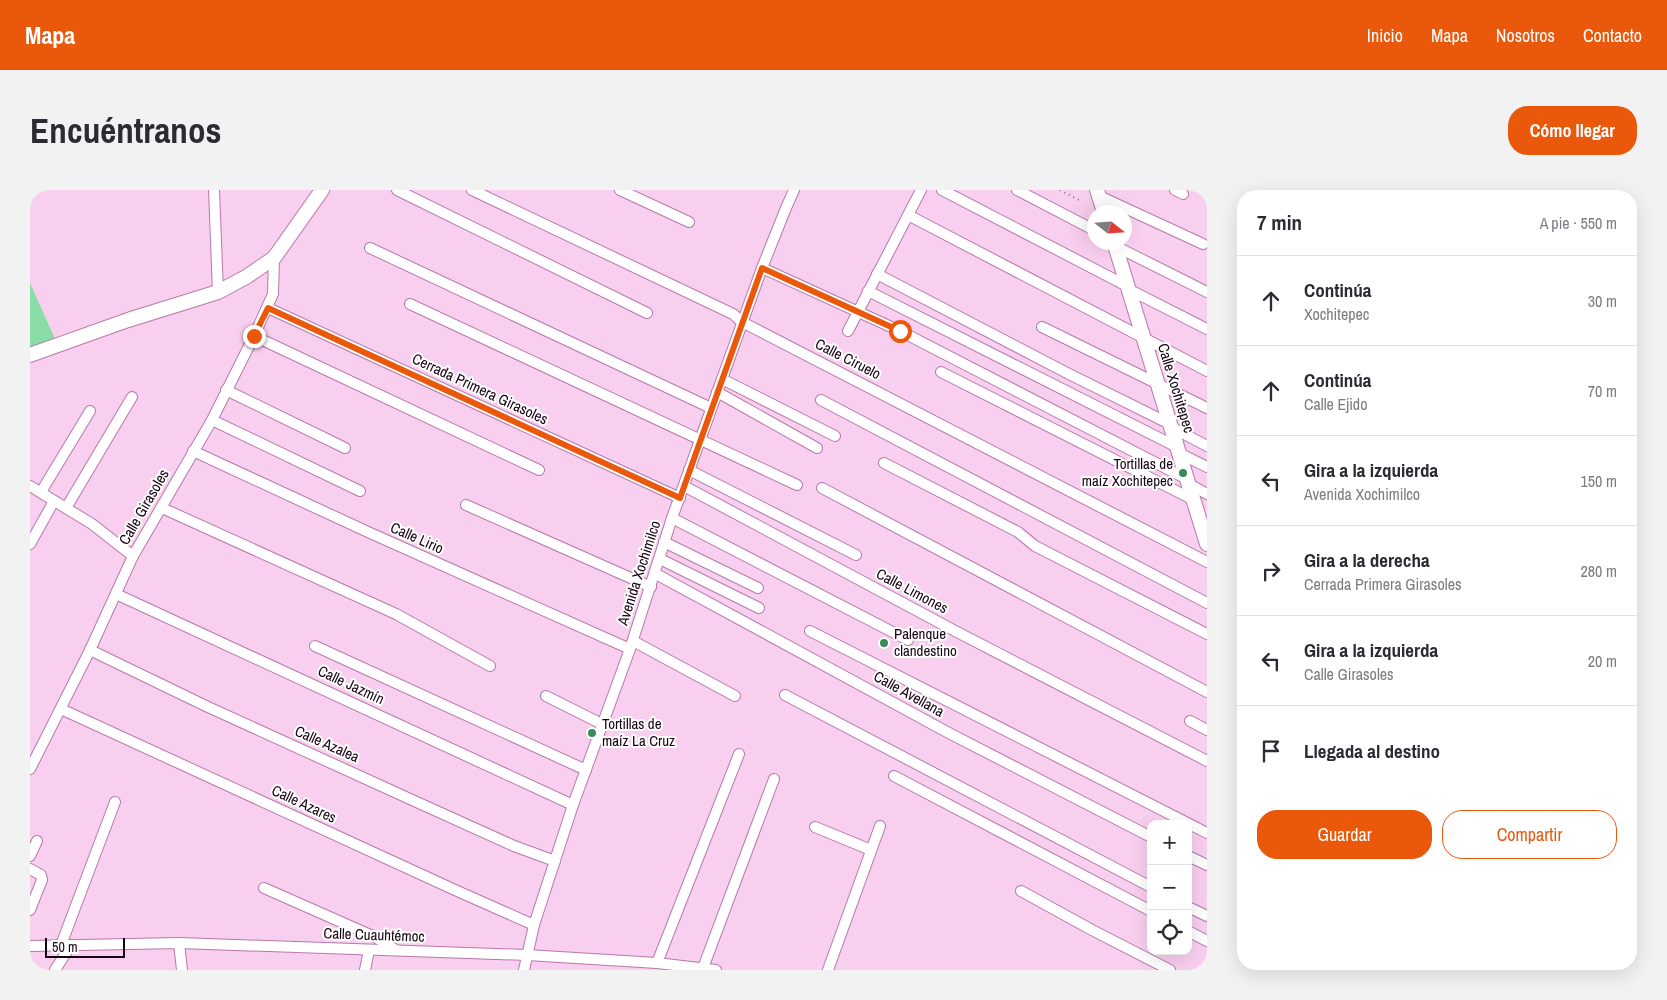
<!DOCTYPE html>
<html lang="es">
<meta charset="utf-8">
<style>
body{margin:0;font-family:"Archivo Narrow",sans-serif;background:#f2f2f3;color:#2b2b33}
.controls{position:absolute;right:15px;bottom:15px;display:grid;overflow:hidden;border-radius:10px;box-shadow:0 5px 20px #0002}
.controls button{width:45px;height:45px;display:grid;place-items:center;padding:0;border:0;border-bottom:1px solid #e1e1e2;background:#fff;color:#2b2b33;font:25px sans-serif}
.compass{position:absolute;left:1057px;top:15px;width:45px;height:45px;border-radius:50%;background:#fff;box-shadow:0 5px 20px #0002;rotate:107deg}
.scale{position:absolute;left:15px;bottom:12px;width:80px;box-sizing:border-box;padding-left:5px;border:2px solid #180314;border-top:0;font-size:14px;line-height:18px;white-space:nowrap;color:#180314;-webkit-text-stroke:4px #fff;paint-order:stroke}
.stop{position:absolute;width:15px;height:15px;margin:-11px;border:4px solid #ea580c;border-radius:50%;background:#fff}
.stop.end{background:#ea580c;border-color:#fff;box-shadow:0 1px 5px #0008}
.list{margin:0;padding:0;list-style:none}
h2{display:flex;justify-content:space-between;align-items:center;height:65px;margin:0;padding:0 20px;font-size:21px}
h2 small{font-size:16px;font-weight:400;color:#7c7c81}
.list li{display:grid;grid-template-columns:32px 1fr auto;gap:15px;align-items:center;box-sizing:border-box;height:90px;padding:0 20px;border-top:1px solid #e1e1e2}
.list b{display:block;font-size:19px;white-space:nowrap}
.list p{margin:0;font-size:16px;white-space:nowrap;color:#7c7c81}
.list em{font-size:16px;font-style:normal;color:#7c7c81}
.actions{display:flex;gap:10px;padding:15px 20px}
.actions a{flex:1;padding:11px 0;border:1px solid #ea580c;border-radius:20px;text-align:center;font-size:18px;color:#ea580c}
.actions .main{background:#ea580c;color:#fff}
.icon{flex:none;width:28px;height:28px;fill:none;stroke:currentColor;stroke-width:2;stroke-linecap:round;stroke-linejoin:round}
.map{position:relative;flex:none;width:1177px;height:780px;overflow:hidden;border-radius:20px}
header{display:flex;align-items:center;gap:30px;box-sizing:border-box;height:70px;padding:0 25px;background:#ea580c;color:#fff}
header strong{font-size:24px}
nav{display:flex;gap:28px;margin-inline-start:auto;font-size:18px}
.intro{display:flex;align-items:center;justify-content:space-between;box-sizing:border-box;height:120px;padding:0 30px}
h1{margin:0;font-size:35px}
.button{padding:12px 22px;border-radius:20px;background:#ea580c;color:#fff;font-size:18px;font-weight:700}
main{display:flex;gap:30px;padding:0 30px}
aside{flex:1;background:#fff;border-radius:20px;box-shadow:0 5px 20px #0002}
.map>svg:first-child{display:block}
.green{fill:#89dda7}
.lines{fill:none;stroke-linecap:round;stroke-linejoin:round}
.street-casing{stroke:#b878aa;stroke-width:12}
.secondary-casing{stroke:#b878aa;stroke-width:16}
.path{stroke:#86677f;stroke-width:2;stroke-dasharray:1 4;stroke-linecap:butt}
.street{stroke:#fff;stroke-width:10}
.secondary{stroke:#fff;stroke-width:14}
.route{stroke:#ea580c;stroke-width:6}
.poi-dot{fill:#3a8a5b;stroke:#fff;stroke-width:2}
.labels{text-anchor:middle;stroke-width:4;stroke-linejoin:round;paint-order:stroke}
.street-label{font-size:15px;fill:#180314;stroke:#fff}
.poi-label{font-size:15px;fill:#180314;stroke:#fff;text-anchor:start}
</style>
<header>
<strong>Mapa</strong>
<nav><a>Inicio</a><a>Mapa</a><a>Nosotros</a><a>Contacto</a></nav>
</header>
<div class="intro"><h1>Encuéntranos</h1><a class="button">Cómo llegar</a></div>
<main>
<div class="map">
<svg width="1177" height="780" viewBox="0 0 1177 780">
<rect width="100%" height="100%" fill="#f9cfef"/>
<path class="green" d="M0 93 25 149 0 159Z"/>
<g class="lines">
<g class="street-casing">
<g id="street">
<path d="M184 0 188 102"/>
<path d="M367 0 617 123"/>
<path d="M442 0 703 124 712 132 1177 372"/>
<path d="M590 0 659 32"/>
<path d="M912 0 1097 96"/>
<path d="M987 0 1064 40"/>
<path d="M1145 0 1153 4"/>
<path d="M1069 6 1173 54"/>
<path d="M878 25 1177 181"/>
<path d="M1085 56 1177 102"/>
<path d="M340 58 681 218"/>
<path d="M732 78 870 141 1157 289"/>
<path d="M847 84 1039 184 1140 234"/>
<path d="M1098 99 1177 139"/>
<path d="M838 101 1147 257"/>
<path d="M380 114 767 295"/>
<path d="M238 118 650 308"/>
<path d="M1012 137 1177 218"/>
<path d="M818 141 891 0"/>
<path d="M224 146 509 280"/>
<path d="M911 182 1164 310"/>
<path d="M692 189 805 246"/>
<path d="M196 200 315 258"/>
<path d="M687 202 787 258"/>
<path d="M791 210 1177 413"/>
<path d="M182 230 330 301"/>
<path d="M1141 237 1177 256"/>
<path d="M163 261 338 342 600 459"/>
<path d="M1149 263 1177 277"/>
<path d="M854 273 988 342 1005 356 1177 444"/>
<path d="M659 280 826 365"/>
<path d="M1159 294 1177 304"/>
<path d="M0 296 62 334 103 366"/>
<path d="M654 296 927 442 1177 571"/>
<path d="M792 298 1177 502"/>
<path d="M11 302 60 221"/>
<path d="M436 315 621 397"/>
<path d="M36 318 102 207"/>
<path d="M132 318 366 424 460 476"/>
<path d="M642 328 878 450"/>
<path d="M634 352 728 398"/>
<path d="M0 354 24 311"/>
<path d="M630 369 729 418"/>
<path d="M626 384 917 542 1121 647"/>
<path d="M86 404 543 615"/>
<path d="M780 441 1177 643"/>
<path d="M603 451 705 506"/>
<path d="M285 456 556 580"/>
<path d="M60 460 178 517 391 614 484 656 525 671"/>
<path d="M755 505 1121 697"/>
<path d="M516 506 572 534"/>
<path d="M31 519 425 700 504 735"/>
<path d="M1160 531 1177 540"/>
<path d="M0 579 60 460 103 366 182 230 224 146 243 104 244 68"/>
<path d="M864 586 1121 721"/>
<path d="M785 637 841 660"/>
<path d="M0 666 7 651"/>
<path d="M1158 666 1177 675"/>
<path d="M0 679 11 685 12 690 0 720"/>
<path d="M234 698 345 747 366 760"/>
<path d="M991 701 1062 740 1140 780"/>
<path d="M1158 717 1177 726"/>
<path d="M1158 741 1177 751"/>
<path d="M149 753 152 780"/>
<path d="M31 755 85 612"/>
<path d="M0 756 149 753 497 765 627 773 686 780"/>
<path d="M627 773 709 564"/>
<path d="M673 778 744 589"/>
<path d="M25 780 41 755"/>
<path d="M335 780 339 760"/>
<path d="M494 780 504 735 543 615 600 459 642 328 732 78 756 18 764 0"/>
<path d="M798 780 850 636"/>
</g>
</g>
<g class="secondary-casing">
<g id="secondary">
<path d="M1067 0 1074 22"/>
<path d="M1084 52 1177 354"/>
<path d="M0 165 98 130 188 102 216 87 244 68 292 0"/>
</g>
</g>
<path class="path" d="M1030 0 1051 11"/>
<use href="#street" class="street"/>
<use href="#secondary" class="secondary"/>
</g>
<g class="lines">
<path class="route" d="M224 146 238 118 650 308 732 78 870 141"/>
</g>
<g class="poi-dot">
<circle cx="1153" cy="283" r="5"/>
<circle cx="854" cy="453" r="5"/>
<circle cx="562" cy="543" r="5"/>
</g>
<g class="labels">
<g class="street-label">
<text transform="translate(818 169) rotate(27)" y="5">Calle Ciruelo</text>
<text transform="translate(1146 198) rotate(73)" y="5">Calle Xochitepec</text>
<text transform="translate(450 199) rotate(25)" y="5">Cerrada Primera Girasoles</text>
<text transform="translate(114 317) rotate(-60)" y="5">Calle Girasoles</text>
<text transform="translate(387 348) rotate(24)" y="5">Calle Lirio</text>
<text transform="translate(609 383) rotate(-72)" y="5">Avenida Xochimilco</text>
<text transform="translate(882 401) rotate(28)" y="5">Calle Limones</text>
<text transform="translate(321 495) rotate(25)" y="5">Calle Jazmín</text>
<text transform="translate(879 504) rotate(29)" y="5">Calle Avellana</text>
<text transform="translate(297 554) rotate(24)" y="5">Calle Azalea</text>
<text transform="translate(274 614) rotate(25)" y="5">Calle Azares</text>
<text transform="translate(344 745) rotate(2)" y="5">Calle Cuauhtémoc</text>
</g>
<g class="poi-label">
<text x="1143" y="279" text-anchor="end">Tortillas de<tspan x="1143" dy="17">maíz Xochitepec</tspan></text>
<text x="864" y="449">Palenque<tspan x="864" dy="17">clandestino</tspan></text>
<text x="572" y="539">Tortillas de<tspan x="572" dy="17">maíz La Cruz</tspan></text>
</g>
</g>
</svg>
<div class="controls">
<button>+</button>
<button>−</button>
<button><svg class="icon" aria-label="locate" viewBox="0 0 24 24"><circle cx="12" cy="12" r="6"/><path d="M12 2v4M12 18v4M2 12h4M18 12h4"/></svg></button>
</div>
<svg class="compass" viewBox="-18 -18 36 36"><path d="M0-13l5 13h-10z" fill="#e53935"/><path d="M0 13l5-13h-10z" fill="#7c7c81"/></svg>
<div class="scale">50 m</div>
<div class="stop" style="left:870px;top:141px"></div>
<div class="stop end" style="left:224px;top:146px"></div>
</div>
<aside>
<h2>7 min<small>A pie · 550 m</small></h2>
<ul class="list">
<li><svg class="icon" aria-label="ahead" viewBox="0 0 24 24"><path d="M12 20V5M6 11l6-6 6 6"/></svg><div><b>Continúa</b><p>Xochitepec</p></div><em>30 m</em></li>
<li><svg class="icon" aria-label="ahead" viewBox="0 0 24 24"><path d="M12 20V5M6 11l6-6 6 6"/></svg><div><b>Continúa</b><p>Calle Ejido</p></div><em>70 m</em></li>
<li><svg class="icon" aria-label="left" viewBox="0 0 24 24"><path d="M17 20v-9H6M10 6l-5 5 5 5"/></svg><div><b>Gira a la izquierda</b><p>Avenida Xochimilco</p></div><em>150 m</em></li>
<li><svg class="icon" aria-label="right" viewBox="0 0 24 24"><path d="M7 20v-9h11M14 6l5 5-5 5"/></svg><div><b>Gira a la derecha</b><p>Cerrada Primera Girasoles</p></div><em>280 m</em></li>
<li><svg class="icon" aria-label="left" viewBox="0 0 24 24"><path d="M17 20v-9H6M10 6l-5 5 5 5"/></svg><div><b>Gira a la izquierda</b><p>Calle Girasoles</p></div><em>20 m</em></li>
<li><svg class="icon" aria-label="arrive" viewBox="0 0 24 24"><path d="M6 21V4h12l-3 4 3 4H6"/></svg><div><b>Llegada al destino</b></div></li>
</ul>
<div class="actions"><a class="main">Guardar</a><a>Compartir</a></div>
</aside>
</main>
